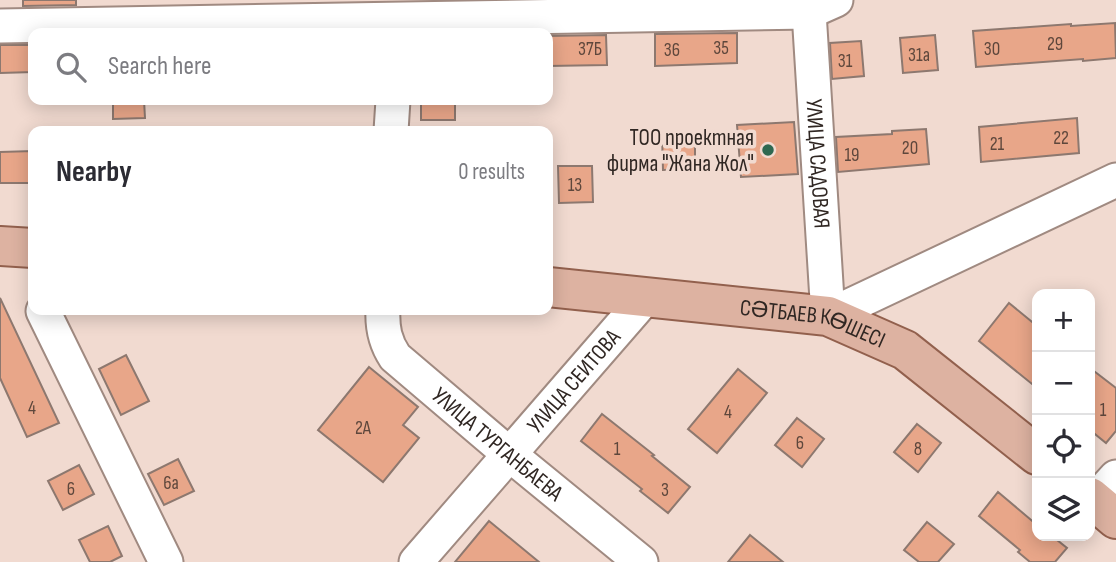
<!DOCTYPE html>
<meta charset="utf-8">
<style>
body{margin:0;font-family:"Sofia Sans Condensed",sans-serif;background:#f2f2f3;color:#2b2b33}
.controls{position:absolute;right:21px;bottom:21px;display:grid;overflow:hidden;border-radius:14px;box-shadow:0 4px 18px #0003}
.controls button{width:63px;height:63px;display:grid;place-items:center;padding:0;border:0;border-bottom:2px solid #e1e1e2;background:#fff;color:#2b2b33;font:35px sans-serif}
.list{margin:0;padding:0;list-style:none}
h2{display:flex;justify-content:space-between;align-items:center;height:91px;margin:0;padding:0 28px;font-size:30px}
h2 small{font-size:23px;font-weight:400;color:#7c7c81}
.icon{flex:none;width:38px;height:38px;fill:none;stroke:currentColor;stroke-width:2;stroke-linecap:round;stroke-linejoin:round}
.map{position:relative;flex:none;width:1116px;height:562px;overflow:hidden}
.search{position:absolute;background:#fff;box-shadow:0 4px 18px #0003;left:28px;top:28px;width:525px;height:77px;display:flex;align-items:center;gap:18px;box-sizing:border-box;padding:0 24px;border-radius:14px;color:#7c7c81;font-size:26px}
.panel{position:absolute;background:#fff;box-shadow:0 4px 18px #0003;left:28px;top:126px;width:525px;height:189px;border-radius:14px}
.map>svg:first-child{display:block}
.building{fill:#e8a689;stroke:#8d786f;stroke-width:2}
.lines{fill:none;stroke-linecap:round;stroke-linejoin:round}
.minor-casing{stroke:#a08a81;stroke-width:37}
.major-casing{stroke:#92604d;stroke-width:42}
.minor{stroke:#fff;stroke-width:33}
.major{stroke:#ddb2a1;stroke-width:38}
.poi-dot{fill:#2f6850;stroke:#f1dad0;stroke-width:2.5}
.labels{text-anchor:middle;stroke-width:7;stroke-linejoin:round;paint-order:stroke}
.number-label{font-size:19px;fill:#5e473c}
.poi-label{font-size:23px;fill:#302723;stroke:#f1dad0;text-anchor:end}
.street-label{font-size:23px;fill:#302723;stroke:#f1dad0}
</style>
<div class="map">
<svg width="1116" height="562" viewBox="0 0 1116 562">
<rect width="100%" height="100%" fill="#f1dad0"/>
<g class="building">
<path d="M23 0H76V5L23 6Z"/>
<path d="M1115 23 1116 58 1083 61V59L976 67 973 31 1071 24V26Z"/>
<path d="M737 33V63L655 66V34Z"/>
<path d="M606 35 607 65 548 66V36Z"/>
<path d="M935 35 938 70 903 73 900 38Z"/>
<path d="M861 41 864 76 832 79 830 43Z"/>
<path d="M0 45H33V72L0 73Z"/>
<path d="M113 100H144L145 118 113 119Z"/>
<rect x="421" y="100" width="34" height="20"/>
<path d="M1077 118 1079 153 981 162 979 127Z"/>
<path d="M794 122 798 174 741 177 737 125Z"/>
<path d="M926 129 929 164 838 172 836 137 892 134V131Z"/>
<path d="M662 134H695V169L663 170Z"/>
<path d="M33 151V183H0V152Z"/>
<path d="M558 166H592L593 202 559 203Z"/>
<path d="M0 298 59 423 27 437 0 378Z"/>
<path d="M1009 303 1037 326V388L979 341Z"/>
<path d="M126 355 149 401 121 415 99 369Z"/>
<path d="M369 367 418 407 403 425 419 438 383 482 318 430Z"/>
<path d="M1090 368 1116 388V431L1106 443 1090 430Z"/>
<path d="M738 369 767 393 717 453 688 429Z"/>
<path d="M602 414 654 455 652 456 690 487 668 513 640 491 642 489 581 441Z"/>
<path d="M797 418 824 439 802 467 775 445Z"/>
<path d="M917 424 941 443 918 472 894 452Z"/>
<path d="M178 459 194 491 164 505 148 474Z"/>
<path d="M79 465 94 494 63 510 48 481Z"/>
<path d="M998 492 1037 525V536H1052L1067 548 1055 562H1030L1018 552 1020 550 979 516Z"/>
<path d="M489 521 539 562H455Z"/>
<path d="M927 522 954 544 938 562H919L904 550Z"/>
<path d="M108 526 122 556 110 562H90L79 540Z"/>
<path d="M750 535 783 562H728Z"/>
</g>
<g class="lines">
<g class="minor-casing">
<g id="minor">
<path id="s1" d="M807 0 809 12 828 316 1116 180"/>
<path d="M0 26 809 12 836 0"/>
<path d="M391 131 393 100"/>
<path id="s2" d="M383 310C382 328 385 342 395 357L509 454 641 562"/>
<path d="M43 311 166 562"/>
<path d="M1094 501 1116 477"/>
<path id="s3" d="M416 562 647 296"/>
</g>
</g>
<g class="major-casing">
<g id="major">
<path d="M0 246 33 248"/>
<path id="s4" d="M548 287 828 316 905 350 1037 455"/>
<path d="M1090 497 1116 519"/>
</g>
</g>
<use href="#minor" class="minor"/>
<use href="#major" class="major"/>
</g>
<circle class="poi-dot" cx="768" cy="150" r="7"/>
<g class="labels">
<g class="number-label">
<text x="1055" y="50">29</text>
<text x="721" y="54">35</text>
<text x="590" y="55">37Б</text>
<text x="992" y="55">30</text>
<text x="672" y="56">36</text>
<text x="919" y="61">31а</text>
<text x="845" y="67">31</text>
<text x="1061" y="144">22</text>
<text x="997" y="150">21</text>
<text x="910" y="154">20</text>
<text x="852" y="161">19</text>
<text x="575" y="191">13</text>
<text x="32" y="414">4</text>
<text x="1103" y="416">1</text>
<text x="728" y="418">4</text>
<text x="363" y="434">2А</text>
<text x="800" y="449">6</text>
<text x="617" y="455">1</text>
<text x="918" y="455">8</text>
<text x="171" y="489">6а</text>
<text x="71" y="495">6</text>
<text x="665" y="496">3</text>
</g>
<g class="poi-label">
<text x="754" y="145">ТОО проектная<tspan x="754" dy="26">фирма "Жана Жол"</tspan></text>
</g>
<g class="street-label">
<text dy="8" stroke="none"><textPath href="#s1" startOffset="164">УЛИЦА САДОВАЯ</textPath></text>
<text dy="8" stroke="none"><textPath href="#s4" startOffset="268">СӘТБАЕВ КӨШЕСІ</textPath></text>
<text dy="8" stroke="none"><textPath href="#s3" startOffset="240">УЛИЦА СЕИТОВА</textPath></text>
<text dy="8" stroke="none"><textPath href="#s2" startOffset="184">УЛИЦА ТУРГАНБАЕВА</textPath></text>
</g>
</g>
</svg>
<div class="controls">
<button>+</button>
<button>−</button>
<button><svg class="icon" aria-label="locate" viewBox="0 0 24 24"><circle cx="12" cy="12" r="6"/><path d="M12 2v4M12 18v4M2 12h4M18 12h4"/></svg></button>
<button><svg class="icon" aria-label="layers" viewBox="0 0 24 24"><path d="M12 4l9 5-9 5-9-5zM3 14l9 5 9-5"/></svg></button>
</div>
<div class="search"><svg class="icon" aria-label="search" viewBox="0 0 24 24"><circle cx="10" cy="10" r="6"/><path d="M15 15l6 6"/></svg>Search here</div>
<section class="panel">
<h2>Nearby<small>0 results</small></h2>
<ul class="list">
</ul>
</section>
</div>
